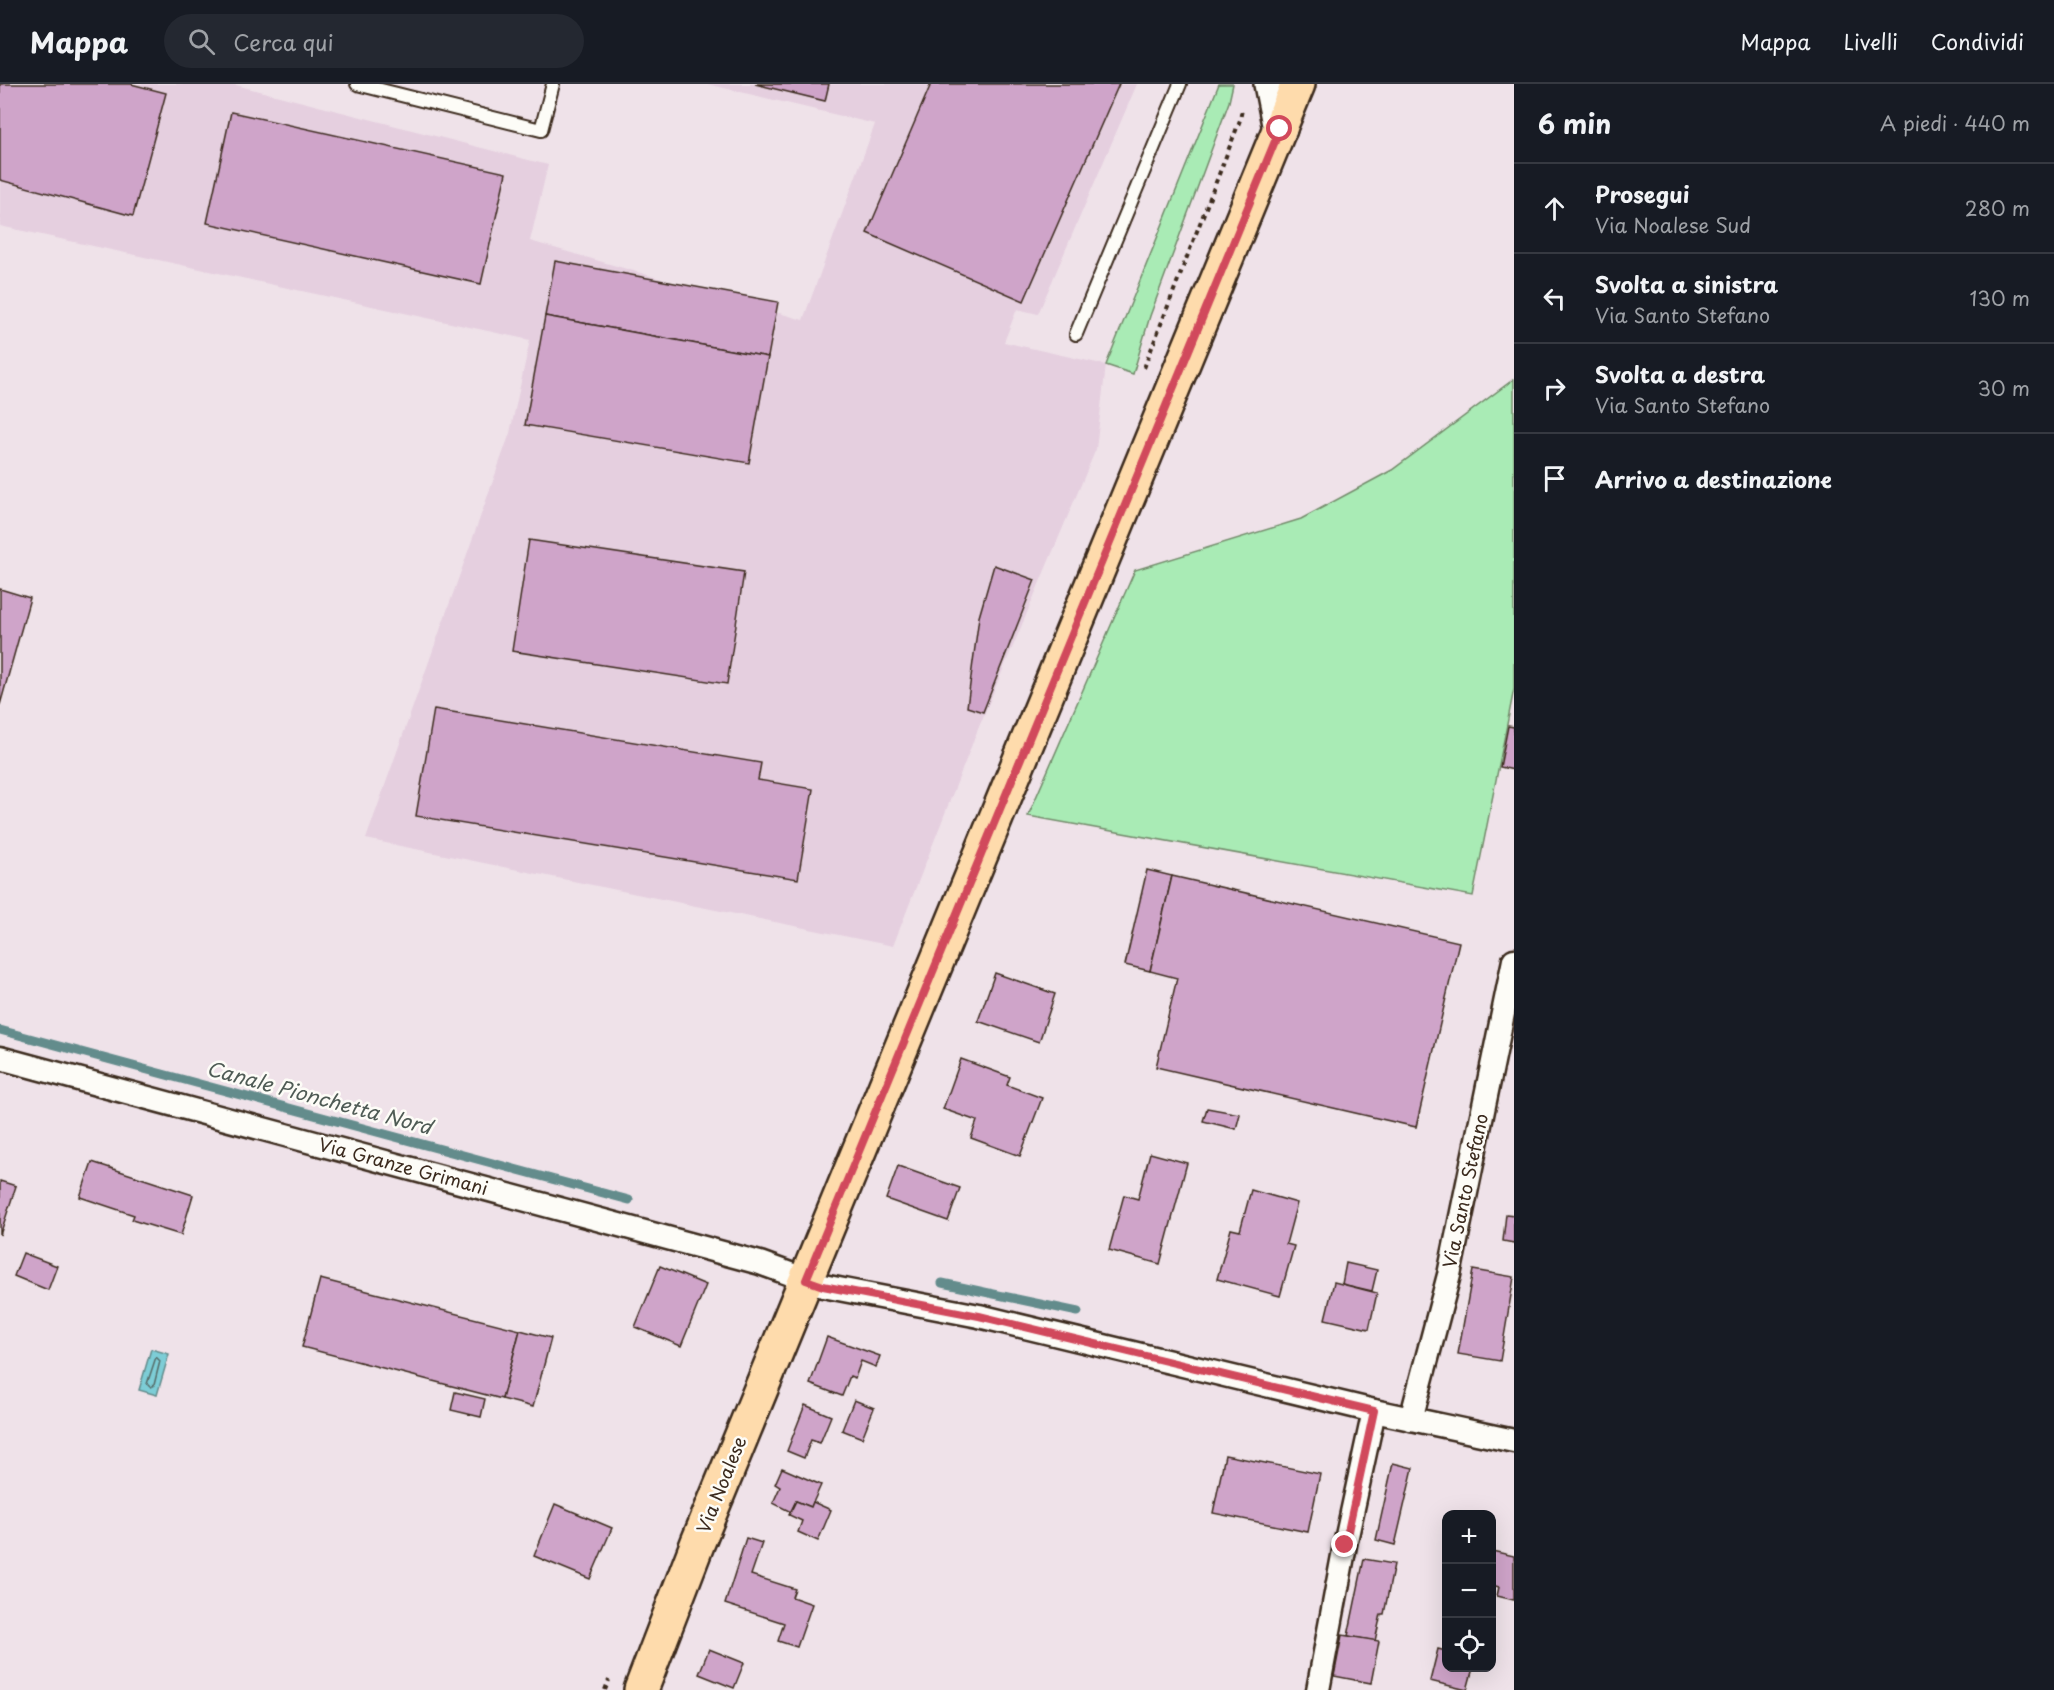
<!DOCTYPE html>
<html lang="it">
<meta charset="utf-8">
<style>
body{margin:0;font-family:"Playpen Sans",sans-serif;background:#242831;color:#f1f3f6}
.controls{position:absolute;right:18px;bottom:18px;display:grid;overflow:hidden;border-radius:12px;box-shadow:0 6px 24px #0002}
.controls button{width:54px;height:54px;display:grid;place-items:center;padding:0;border:0;border-bottom:2px solid #363941;background:#171b24;color:#f1f3f6;font:30px sans-serif}
.stop{position:absolute;width:18px;height:18px;margin:-14px;border:4px solid #d1495b;border-radius:50%;background:#fff}
.stop.end{background:#d1495b;border-color:#fff;box-shadow:0 2px 6px #0008}
.list{margin:0;padding:0;list-style:none}
h2{display:flex;justify-content:space-between;align-items:center;height:78px;margin:0;padding:0 24px;font-size:26px}
h2 small{font-size:20px;font-weight:400;color:#9ea1a6}
.list li{display:grid;grid-template-columns:39px 1fr auto;gap:18px;align-items:center;box-sizing:border-box;height:90px;padding:0 24px;border-top:2px solid #363941}
.list b{display:block;font-size:22px;white-space:nowrap}
.list p{margin:0;font-size:20px;white-space:nowrap;color:#9ea1a6}
.list em{font-size:20px;font-style:normal;color:#9ea1a6}
.icon{flex:none;width:33px;height:33px;fill:none;stroke:currentColor;stroke-width:2;stroke-linecap:round;stroke-linejoin:round}
.map{position:relative;flex:none;width:1514px;height:1606px;overflow:hidden}
header{display:flex;align-items:center;gap:36px;box-sizing:border-box;height:84px;padding:0 30px;background:#171b24;border-bottom:2px solid #363941}
header strong{font-size:28px}
nav{display:flex;gap:33px;margin-inline-start:auto;font-size:21px}
.search{width:420px;height:54px;background:#242831;display:flex;align-items:center;gap:15px;box-sizing:border-box;padding:0 21px;border-radius:33px;color:#9ea1a6;font-size:22px}
main{display:flex}
aside{flex:1;background:#171b24}
.map>svg:first-child{display:block}
.built{fill:#e5cfdf}
.green{fill:#a9ebb5;stroke:#728a6a;stroke-width:1.5}
.water{fill:#7dcdd6;stroke:#638c8c;stroke-width:1.5}
.lines{fill:none;stroke-linecap:round;stroke-linejoin:round}
.shore{stroke:#556b68;stroke-width:1.5}
.stream{stroke:#638c8c;stroke-width:9}
.building{fill:#cfa4c9;stroke:#3b2a1e;stroke-width:1.5}
.lane-casing{stroke:#3b2a1e;stroke-width:16}
.street-casing{stroke:#3b2a1e;stroke-width:27}
.secondary-casing{stroke:#3b2a1e;stroke-width:38}
.primary-casing{stroke:#3b2a1e;stroke-width:38}
.path{stroke:#3b2a1e;stroke-width:4;stroke-dasharray:4.5 4.5;stroke-linecap:butt}
.lane{stroke:#fdfcf7;stroke-width:12}
.street{stroke:#fdfcf7;stroke-width:22}
.secondary{stroke:#fdfcf7;stroke-width:33}
.primary{stroke:#fedbac;stroke-width:33}
.route{stroke:#d1495b;stroke-width:8}
.labels{text-anchor:middle;stroke-width:5;stroke-linejoin:round;paint-order:stroke}
.street-label{font-size:18px;fill:#3b2a1e;stroke:#fdfcf7}
.water-label{font-size:20px;font-style:italic;fill:#4f5b55;stroke:#fdfcf7}
</style>
<header>
<strong>Mappa</strong>
<div class="search"><svg class="icon" aria-label="search" viewBox="0 0 24 24"><circle cx="10" cy="10" r="6"/><path d="M15 15l6 6"/></svg>Cerca qui</div>
<nav><a>Mappa</a><a>Livelli</a><a>Condividi</a></nav>
</header>
<main>
<div class="map">
<svg width="1514" height="1606" viewBox="0 0 1514 1606">
<rect width="100%" height="100%" fill="#efe2e9"/>
<filter id="ink" filterUnits="userSpaceOnUse"><feTurbulence type="fractalNoise" baseFrequency=".0167" numOctaves="2"/><feDisplacementMap in="SourceGraphic" scale="12" xChannelSelector="R" yChannelSelector="G"/><feConvolveMatrix kernelMatrix="1 2 1 2 8 2 1 2 1" color-interpolation-filters="sRGB"/></filter>
<g filter="url(#ink)">
<path class="built" d="M0 0H232L548 81 530 157 803 236 875 40 707 0H1137L1038 230 1017 225 1004 258 1106 281 1096 365 978 645 893 862 366 755 510 349 530 256 0 142Z"/>
<g class="green">
<path d="M1219 0H1233L1229 18 1150 232 1133 290 1106 281Z"/>
<path d="M1514 295V605L1473 812 1028 732 1135 486 1301 435 1392 386Z"/>
</g>
<path class="water" d="M151 1265 169 1270 157 1311 139 1306Z"/>
<g class="lines">
<path class="shore" d="M156 1273 160 1277 154 1301 150 1303 147 1300Z"/>
<g class="stream">
<path d="M0 946 629 1116"/>
<path d="M942 1199 1078 1228"/>
</g>
</g>
<g class="building">
<path d="M0 0H131L166 9 133 132 0 96Z"/>
<path d="M755 0H829L825 17Z"/>
<path d="M931 0H1119L1024 217 867 149Z"/>
<path d="M231 28 506 89 481 200 207 139Z"/>
<path d="M555 177 778 218 768 273 545 232Z"/>
<path d="M545 232 768 273 749 379 525 341Z"/>
<path d="M529 456 744 488 727 600 512 567Z"/>
<path d="M994 481 1035 496 983 628 967 623 979 533Z"/>
<path d="M0 505 30 514 0 621Z"/>
<path d="M434 625 761 679 758 696 813 705 798 795 416 732Z"/>
<path d="M1508 642 1514 643V686L1500 683Z"/>
<path d="M1147 786 1172 792 1150 887 1125 881Z"/>
<path d="M1172 792 1459 858 1416 1043 1156 983 1177 894 1150 887Z"/>
<path d="M995 889 1055 910 1039 958 978 937Z"/>
<path d="M961 975 1010 993 1007 1001 1042 1014 1020 1072 971 1054 977 1037 943 1025Z"/>
<path d="M1207 1024 1240 1030 1236 1045 1203 1037Z"/>
<path d="M1150 1069 1187 1079 1160 1180 1109 1166 1124 1111 1138 1115Z"/>
<path d="M92 1078 193 1111 181 1151 132 1136 134 1131 80 1113Z"/>
<path d="M898 1082 960 1104 948 1137 886 1115Z"/>
<path d="M0 1097 16 1102 0 1151Z"/>
<path d="M1251 1106 1297 1119 1286 1160 1294 1162 1280 1212 1217 1195 1231 1145 1240 1147Z"/>
<path d="M1506 1130 1514 1131V1159L1503 1157Z"/>
<path d="M23 1169 57 1182 48 1206 14 1192Z"/>
<path d="M1346 1179 1377 1186 1372 1207 1342 1200Z"/>
<path d="M660 1182 706 1201 681 1262 635 1243Z"/>
<path d="M1473 1186 1514 1193 1500 1277 1458 1270Z"/>
<path d="M320 1195 520 1246 502 1315 302 1263Z"/>
<path d="M1334 1198 1377 1209 1369 1245 1325 1235Z"/>
<path d="M520 1246 551 1254 533 1323 502 1315Z"/>
<path d="M827 1253 880 1272 876 1283 861 1277 855 1294 850 1292 842 1312 810 1300Z"/>
<path d="M455 1308 485 1315 481 1333 451 1326Z"/>
<path d="M854 1316 874 1324 862 1354 842 1346Z"/>
<path d="M805 1321 831 1332 820 1359 811 1356 804 1374 787 1367Z"/>
<path d="M1225 1371 1320 1390 1308 1448 1213 1429Z"/>
<path d="M1393 1379 1413 1384 1395 1461 1376 1456Z"/>
<path d="M782 1384 821 1401 811 1423 796 1417 791 1428 773 1419 780 1403 775 1400Z"/>
<path d="M796 1417 811 1423 813 1418 831 1426 818 1457 798 1448 802 1437 789 1431Z"/>
<path d="M555 1420 612 1444 590 1495 534 1472Z"/>
<path d="M746 1454 762 1459 751 1491 795 1505 792 1513 812 1520 797 1563 778 1557 784 1539 725 1520Z"/>
<path d="M1492 1467 1514 1472V1516L1497 1512 1499 1503 1492 1501Z"/>
<path d="M1364 1475 1394 1480 1384 1530H1381L1375 1557 1348 1552Z"/>
<path d="M1342 1551 1379 1557 1371 1599 1334 1592Z"/>
<path d="M709 1565 744 1579 734 1604 699 1590Z"/>
<path d="M1438 1565 1446 1567V1584H1473L1467 1606 1430 1597Z"/>
</g>
<g class="lines">
<g class="lane-casing">
<g id="lane">
<path d="M357 0 541 46 553 0"/>
<path d="M1076 250 1180 0"/>
</g>
</g>
<g class="street-casing">
<g id="street">
<path d="M0 974 760 1179 823 1202 979 1232 1374 1327 1514 1357"/>
<path d="M1411 1335 1449 1191 1514 876"/>
<path d="M1318 1606 1345 1461 1374 1327"/>
</g>
</g>
<g class="secondary-casing">
<path id="secondary" d="M1271 0 1280 45"/>
</g>
<g class="primary-casing">
<path id="primary" d="M641 1606 698 1458 1298 0"/>
</g>
<g class="path">
<path d="M1144 284 1240 36 1242 25"/>
<path d="M605 1606 609 1596"/>
</g>
<use href="#lane" class="lane"/>
<use href="#street" class="street"/>
<use href="#secondary" class="secondary"/>
<use href="#primary" class="primary"/>
</g>
</g>
<g class="lines" filter="url(#ink)">
<path class="route" d="M1280 45 806 1196 823 1202 979 1232 1374 1327 1345 1461"/>
</g>
<g class="labels">
<g class="street-label">
<text transform="translate(403 1083) rotate(15)" y="6">Via Granze Grimani</text>
<text transform="translate(1466 1107) rotate(-78)" y="6">Via Santo Stefano</text>
<text transform="translate(722 1401) rotate(-68)" y="6">Via Noalese</text>
</g>
<g class="water-label">
<text transform="translate(319 1014) rotate(15)" y="7">Canale Pionchetta Nord</text>
</g>
</g>
</svg>
<div class="controls">
<button>+</button>
<button>−</button>
<button><svg class="icon" aria-label="locate" viewBox="0 0 24 24"><circle cx="12" cy="12" r="6"/><path d="M12 2v4M12 18v4M2 12h4M18 12h4"/></svg></button>
</div>
<div class="stop" style="left:1280px;top:45px"></div>
<div class="stop end" style="left:1345px;top:1461px"></div>
</div>
<aside>
<h2>6 min<small>A piedi · 440 m</small></h2>
<ul class="list">
<li><svg class="icon" aria-label="ahead" viewBox="0 0 24 24"><path d="M12 20V5M6 11l6-6 6 6"/></svg><div><b>Prosegui</b><p>Via Noalese Sud</p></div><em>280 m</em></li>
<li><svg class="icon" aria-label="left" viewBox="0 0 24 24"><path d="M17 20v-9H6M10 6l-5 5 5 5"/></svg><div><b>Svolta a sinistra</b><p>Via Santo Stefano</p></div><em>130 m</em></li>
<li><svg class="icon" aria-label="right" viewBox="0 0 24 24"><path d="M7 20v-9h11M14 6l5 5-5 5"/></svg><div><b>Svolta a destra</b><p>Via Santo Stefano</p></div><em>30 m</em></li>
<li><svg class="icon" aria-label="arrive" viewBox="0 0 24 24"><path d="M6 21V4h12l-3 4 3 4H6"/></svg><div><b>Arrivo a destinazione</b></div></li>
</ul>
</aside>
</main>
